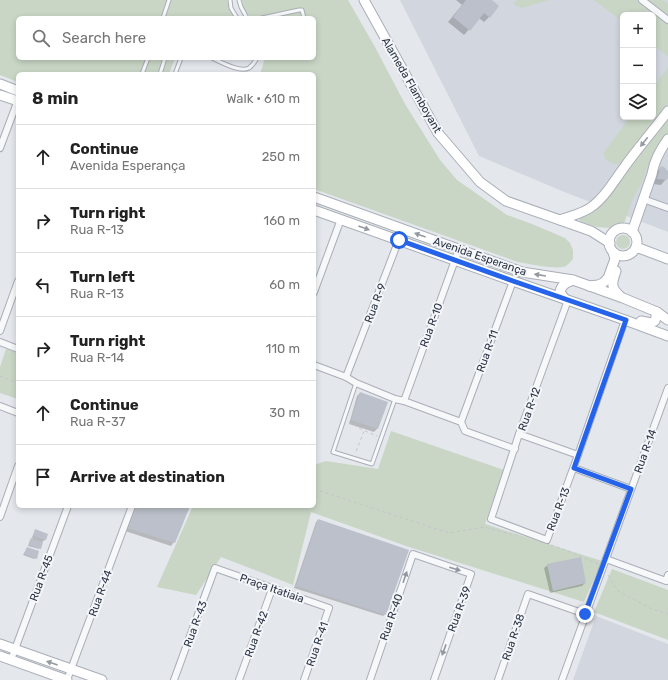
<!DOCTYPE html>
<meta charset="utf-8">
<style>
body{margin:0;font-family:Rubik,sans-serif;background:#f6f6f6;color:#222}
.controls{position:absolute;right:12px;top:12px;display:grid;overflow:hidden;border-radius:6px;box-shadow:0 2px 6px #0003}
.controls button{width:36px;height:36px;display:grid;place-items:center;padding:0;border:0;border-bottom:1px solid #e0e0e0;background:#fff;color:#222;font:20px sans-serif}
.stop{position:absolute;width:12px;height:12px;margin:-9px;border:3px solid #2563eb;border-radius:50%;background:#fff}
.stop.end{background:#2563eb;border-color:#fff;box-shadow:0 1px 4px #0008}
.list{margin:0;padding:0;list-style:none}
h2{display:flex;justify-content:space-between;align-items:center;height:52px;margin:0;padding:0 16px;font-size:17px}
h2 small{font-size:13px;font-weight:400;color:#767676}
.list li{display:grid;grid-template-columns:26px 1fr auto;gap:12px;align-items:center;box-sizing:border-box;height:64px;padding:0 16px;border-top:1px solid #e0e0e0}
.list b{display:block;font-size:15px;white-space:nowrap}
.list p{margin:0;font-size:13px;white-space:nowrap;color:#767676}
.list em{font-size:13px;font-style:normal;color:#767676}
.icon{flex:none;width:22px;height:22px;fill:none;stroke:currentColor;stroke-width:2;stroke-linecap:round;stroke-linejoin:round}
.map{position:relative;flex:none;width:668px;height:680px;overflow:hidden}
.search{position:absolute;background:#fff;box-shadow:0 2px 6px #0003;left:16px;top:16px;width:300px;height:44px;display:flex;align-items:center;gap:10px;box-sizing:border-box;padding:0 14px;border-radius:6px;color:#767676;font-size:15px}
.panel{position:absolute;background:#fff;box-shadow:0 2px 6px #0003;left:16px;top:72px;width:300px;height:436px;border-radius:6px}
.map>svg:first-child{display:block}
.built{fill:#d2d6de;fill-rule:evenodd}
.green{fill:#c9d6c5}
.shadow{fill:#0003}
.building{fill:#bbc0ca}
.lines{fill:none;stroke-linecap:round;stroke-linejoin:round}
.lane-casing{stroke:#a9aeb7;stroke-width:5}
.street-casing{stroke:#a9aeb7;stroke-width:8}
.secondary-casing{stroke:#a9aeb7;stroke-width:11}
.path{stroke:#c2c5cb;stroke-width:1;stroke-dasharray:3 3;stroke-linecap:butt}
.lane{stroke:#f7f8fa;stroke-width:3}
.street{stroke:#f7f8fa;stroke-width:6}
.secondary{stroke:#fff;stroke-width:9}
.oneway{fill:#959aa2}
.oneway2{fill:#9196a0}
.route{stroke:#2563eb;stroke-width:5}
.labels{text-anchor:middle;stroke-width:4;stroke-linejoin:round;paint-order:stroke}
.street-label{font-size:11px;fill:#2b3445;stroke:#f4f6f9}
</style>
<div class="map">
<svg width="668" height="680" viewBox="0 0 668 680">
<rect width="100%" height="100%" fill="#e4e7ec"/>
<g class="built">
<path d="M400 0H668V232L562 191 479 156ZM623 15H653V117H623Z"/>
<path d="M596 616 668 644V680H573Z"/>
</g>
<g class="green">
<path d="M0 0H227L229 7 234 18H18V58H175L169 74H18V82L0 75Z"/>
<path d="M242 0H348L375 47 405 104 440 160 457 180 470 189 507 215 532 224 565 238 570 243 573 250V259C570 262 568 266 563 267 553 269 529 264 518 262L314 189V74H260L265 58H314V18H251L244 9Z"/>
<path d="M517 0H549L522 8 513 4Z"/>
<path d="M594 0H636L668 24V56H667L653 45V15H623V22Z"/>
<path d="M650 0H662L668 4V16L649 2Z"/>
<path d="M668 67V103L626 159C625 160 622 162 620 163 612 165 601 160 605 151L630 117H653V87Z"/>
<path d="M668 116V133L657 149 652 157 640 186 633 198 625 221 621 225 614 228H610L597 227 580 221 579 219 597 208 605 199Z"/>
<circle cx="623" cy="242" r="7"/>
<path d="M6 349 18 353V399L0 393V367Z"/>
<path d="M391 431 504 470 485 524 602 561 584 602 406 546 311 512 293 585 221 557 196 595 157 587 193 506H314V465L326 461 378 469Z"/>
<path d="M612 569 668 590V640L594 612Z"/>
</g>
<g class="shadow">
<path d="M456 0H490L489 17 484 22 479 18 464 35 448 22 462 5Z"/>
<path d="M661 167 668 172 666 179 661 185 653 184 656 173Z"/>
<path d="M360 393 387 403 377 429 374 432 349 424 357 396Z"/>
<path d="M134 506H189L174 542 171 546 125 531Z"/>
<path d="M318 520 385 614 383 616 294 588 316 522Z"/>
<path d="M35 531 46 535 45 540 43 541 39 549 28 546 30 540 33 537H32Z"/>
<path d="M27 548 36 558 34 559 23 555Z"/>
<path d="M548 565 585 583 582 586 550 593 544 568Z"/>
</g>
<g class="building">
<path d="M466 0H492L499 6 490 18 484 13 470 31 453 17Z"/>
<path d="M661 166 664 167 668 171V177L667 180 657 179Z"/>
<path d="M360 392 388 402 378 429 351 420Z"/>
<path d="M135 506H190L175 543 127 528Z"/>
<path d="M318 519 409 550 386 615 296 586Z"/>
<path d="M35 529 48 534 46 540 33 536Z"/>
<path d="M31 538 43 542 41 549 29 545Z"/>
<path d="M27 547 39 551 37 559 24 554Z"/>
<path d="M581 557 586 583 553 591 547 564Z"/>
</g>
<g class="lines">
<g class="lane-casing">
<g id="lane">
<path d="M230 0 231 8 237 18"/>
<path d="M239 0 241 7 247 18"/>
<path d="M163 18 169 0"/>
<path d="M262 18 299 10H302L304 18"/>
<path d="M212 58C221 62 240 73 249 68 253 65 255 62 257 58"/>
<path d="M142 74 148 58"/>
<path d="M160 74 165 58"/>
<path d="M175 74 181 58"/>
<path d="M356 383 333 452 372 464 395 399"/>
</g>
</g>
<g class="street-casing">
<g id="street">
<path d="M642 0 668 20"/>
<path d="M0 148 18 100"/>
<path d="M643 199 668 208"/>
<path d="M314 292 341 219"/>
<path d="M568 300 519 434 491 519 547 540 578 455 625 320"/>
<path d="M0 331 18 281"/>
<path d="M0 342 18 349"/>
<path d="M314 365 346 377 356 383 395 399 404 401 461 422 465 431 515 449"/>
<path d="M346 377 403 229"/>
<path d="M404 401 459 249"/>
<path d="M0 406 18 413"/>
<path d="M461 422 513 281"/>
<path d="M519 434 578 455"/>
<path d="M574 468 631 489"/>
<path d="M0 517 18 466"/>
<path d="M606 559 666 581 668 575"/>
<path d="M11 660 68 506"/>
<path d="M67 680 132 506"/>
<path d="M174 680 215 568 329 608 304 680"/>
<path d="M239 680 272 589"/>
<path d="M370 680 413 554 471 574 434 680"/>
<path d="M498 680 528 594 585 614"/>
<path d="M562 680 668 388"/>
</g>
</g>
<g class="secondary-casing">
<g id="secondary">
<path d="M364 0 438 133 480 182 506 201 591 231 610 243"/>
<path d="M0 84 18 91"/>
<path d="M0 95 18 101"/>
<path d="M314 197 522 272 573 280 623 298 657 312 668 320"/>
<path d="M314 210 513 281 625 320 668 336"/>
<path d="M560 220C571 216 585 213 594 205 606 196 614 181 623 169 637 149 653 131 668 111"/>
<circle cx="623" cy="242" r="14"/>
<path d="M632 232 652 174C654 161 660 150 668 139"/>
<path d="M636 247 668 259"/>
<path d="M616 271C612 283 610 287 620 296"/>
<path d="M589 286 598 285 603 283 608 278 615 259 613 252"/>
<path d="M565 299 560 292C561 285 566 283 573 280"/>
<path d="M641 321 651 323 655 321 657 312"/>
<path d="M0 644 102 680"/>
<path d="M0 656 67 680"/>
</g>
</g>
<g class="path">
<path d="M0 376 18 383"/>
<path d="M349 422 364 431 355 454"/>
<path d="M365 431 377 436"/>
<path d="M314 489 449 533 484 527 517 536"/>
<path d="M551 545 566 550 598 564"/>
<path d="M608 575 618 591 650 608 668 614"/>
</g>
<use href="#lane" class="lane"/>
<use href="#street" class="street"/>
<use href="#secondary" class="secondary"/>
</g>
<defs><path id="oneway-solid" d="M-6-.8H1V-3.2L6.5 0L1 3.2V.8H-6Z"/></defs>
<g class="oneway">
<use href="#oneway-solid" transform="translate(644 142) rotate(128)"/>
<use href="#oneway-solid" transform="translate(364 228) rotate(20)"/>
<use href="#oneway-solid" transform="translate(420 235) rotate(-160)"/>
<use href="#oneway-solid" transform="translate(540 275) rotate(-171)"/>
<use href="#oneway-solid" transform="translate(52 663) rotate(-161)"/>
</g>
<g class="oneway2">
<use href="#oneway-solid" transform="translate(455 569) rotate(18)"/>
<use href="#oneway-solid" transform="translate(405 577) rotate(-71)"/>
<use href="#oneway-solid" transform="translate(444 650) rotate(110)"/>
</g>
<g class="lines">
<path class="route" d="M399 240 513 281 626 320 574 468 631 489 585 614"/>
</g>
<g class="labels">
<g class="street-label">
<text transform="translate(412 85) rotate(60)" y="4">Alameda Flamboyant</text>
<text transform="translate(480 256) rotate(19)" y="4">Avenida Esperança</text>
<text transform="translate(375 303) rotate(-69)" y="4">Rua R-9</text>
<text transform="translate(431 325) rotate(-70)" y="4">Rua R-10</text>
<text transform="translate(487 351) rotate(-70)" y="4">Rua R-11</text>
<text transform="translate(529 409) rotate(-70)" y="4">Rua R-12</text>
<text transform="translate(645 451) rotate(-70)" y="4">Rua R-14</text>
<text transform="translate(558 509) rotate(-69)" y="4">Rua R-13</text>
<text transform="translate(41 578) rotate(-70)" y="4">Rua R-45</text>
<text transform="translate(272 588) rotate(19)" y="4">Praça Itatiaia</text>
<text transform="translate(100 593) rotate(-70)" y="4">Rua R-44</text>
<text transform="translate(459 609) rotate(-70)" y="4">Rua R-39</text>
<text transform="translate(391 617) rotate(-71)" y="4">Rua R-40</text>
<text transform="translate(195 624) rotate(-70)" y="4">Rua R-43</text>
<text transform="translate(256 634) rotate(-70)" y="4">Rua R-42</text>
<text transform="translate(513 637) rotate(-71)" y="4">Rua R-38</text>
<text transform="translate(317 644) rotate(-71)" y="4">Rua R-41</text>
</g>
</g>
</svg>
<div class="controls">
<button>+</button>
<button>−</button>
<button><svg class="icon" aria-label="layers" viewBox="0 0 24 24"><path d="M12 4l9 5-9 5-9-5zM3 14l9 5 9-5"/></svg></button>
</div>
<div class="stop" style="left:399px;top:240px"></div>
<div class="stop end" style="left:585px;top:614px"></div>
<div class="search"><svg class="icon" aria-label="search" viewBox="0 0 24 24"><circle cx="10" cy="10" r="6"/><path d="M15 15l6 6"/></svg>Search here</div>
<section class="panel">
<h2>8 min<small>Walk · 610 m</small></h2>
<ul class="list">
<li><svg class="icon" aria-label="ahead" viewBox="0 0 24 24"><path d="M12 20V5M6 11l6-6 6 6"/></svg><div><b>Continue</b><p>Avenida Esperança</p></div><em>250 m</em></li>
<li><svg class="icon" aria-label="right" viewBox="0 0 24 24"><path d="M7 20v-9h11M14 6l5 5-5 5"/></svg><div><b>Turn right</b><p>Rua R-13</p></div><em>160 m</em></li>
<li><svg class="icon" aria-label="left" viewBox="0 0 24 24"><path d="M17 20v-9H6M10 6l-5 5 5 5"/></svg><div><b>Turn left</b><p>Rua R-13</p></div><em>60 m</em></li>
<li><svg class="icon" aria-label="right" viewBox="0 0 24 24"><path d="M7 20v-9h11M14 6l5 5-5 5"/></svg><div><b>Turn right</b><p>Rua R-14</p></div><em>110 m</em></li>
<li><svg class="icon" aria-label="ahead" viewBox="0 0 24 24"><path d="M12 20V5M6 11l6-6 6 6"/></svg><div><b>Continue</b><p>Rua R-37</p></div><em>30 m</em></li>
<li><svg class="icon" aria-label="arrive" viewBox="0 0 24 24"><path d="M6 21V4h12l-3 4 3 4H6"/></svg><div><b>Arrive at destination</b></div></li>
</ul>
</section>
</div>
